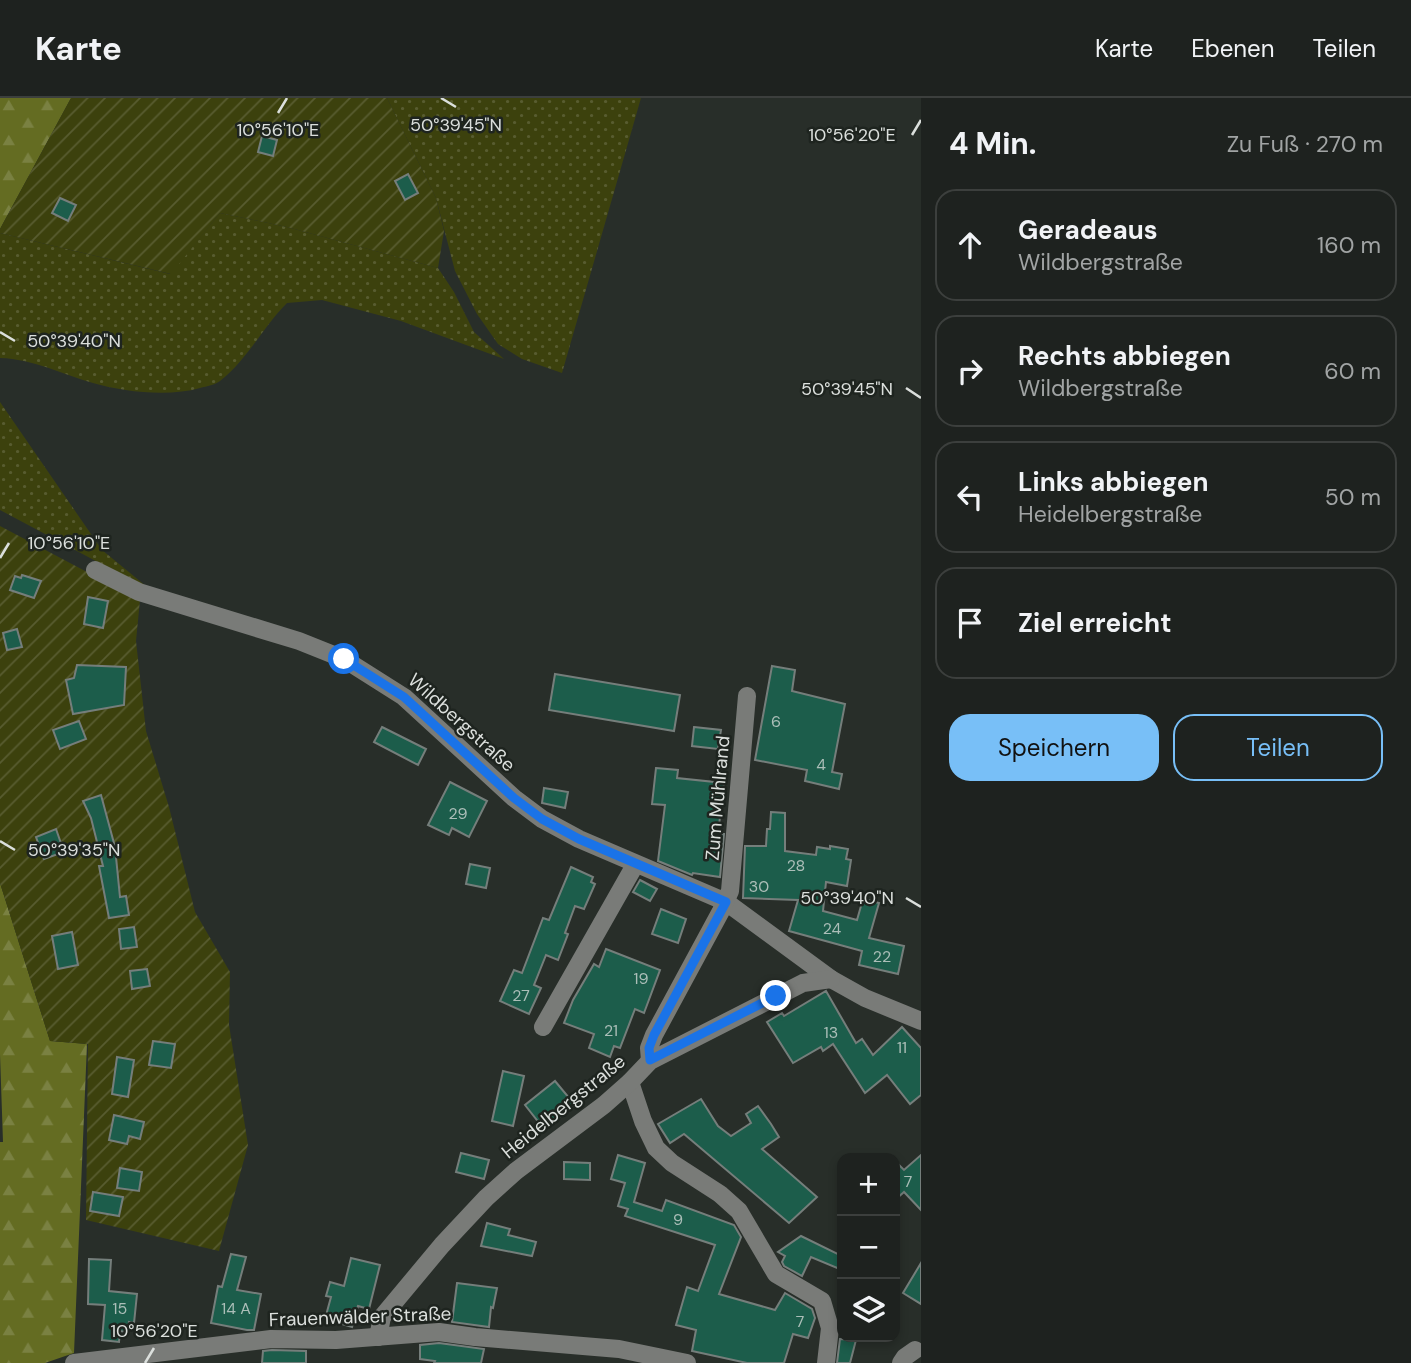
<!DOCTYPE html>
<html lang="de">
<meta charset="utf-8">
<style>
body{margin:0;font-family:"DM Sans",sans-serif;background:#262a28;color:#f1f3f6}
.controls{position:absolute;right:21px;bottom:21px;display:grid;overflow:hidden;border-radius:14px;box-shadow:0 4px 10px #0003}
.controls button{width:63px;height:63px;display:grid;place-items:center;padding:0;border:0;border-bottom:2px solid #3c3f3d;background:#1e221f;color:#f1f3f6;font:35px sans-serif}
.stop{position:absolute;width:21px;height:21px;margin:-16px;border:5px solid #1a73e8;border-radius:50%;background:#fff}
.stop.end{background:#1a73e8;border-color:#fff;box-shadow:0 2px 7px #0008}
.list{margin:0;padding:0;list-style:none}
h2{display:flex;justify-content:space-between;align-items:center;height:91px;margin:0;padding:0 28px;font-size:30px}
h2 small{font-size:23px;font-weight:400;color:#a1a4a4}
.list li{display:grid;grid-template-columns:46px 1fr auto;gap:21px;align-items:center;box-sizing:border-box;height:112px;margin:0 14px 14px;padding:0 14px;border:2px solid #3c3f3d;border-radius:21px}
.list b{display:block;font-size:26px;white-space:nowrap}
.list p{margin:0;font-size:23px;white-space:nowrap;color:#a1a4a4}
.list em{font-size:23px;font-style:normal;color:#a1a4a4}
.actions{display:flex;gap:14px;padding:21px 28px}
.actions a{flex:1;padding:16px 0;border:2px solid #78bff7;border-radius:21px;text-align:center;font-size:24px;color:#78bff7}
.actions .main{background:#78bff7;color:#111}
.icon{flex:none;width:38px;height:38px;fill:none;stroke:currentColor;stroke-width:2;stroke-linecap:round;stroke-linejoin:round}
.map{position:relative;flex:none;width:921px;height:1265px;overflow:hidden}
header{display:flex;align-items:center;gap:42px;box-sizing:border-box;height:98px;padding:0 35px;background:#1e221f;border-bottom:2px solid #3c3f3d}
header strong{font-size:33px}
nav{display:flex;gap:38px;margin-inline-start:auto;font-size:24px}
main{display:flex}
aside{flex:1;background:#1e221f}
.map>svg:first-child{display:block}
.grass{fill:url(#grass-dots)}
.forest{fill:url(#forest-firs)}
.garden{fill:url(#garden-furrows)}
.building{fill:#1c5d4b;stroke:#757e7b;stroke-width:2}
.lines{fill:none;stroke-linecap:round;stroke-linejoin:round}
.minor{stroke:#797b78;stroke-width:18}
.route{stroke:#1a73e8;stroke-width:9}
.ticks{fill:none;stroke:#dbdfdc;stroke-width:2.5}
.labels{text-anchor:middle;stroke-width:5;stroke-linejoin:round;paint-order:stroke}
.number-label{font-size:16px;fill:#abbeb8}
.street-label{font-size:19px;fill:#dbdfdc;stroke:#1e241f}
.ticks-label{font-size:18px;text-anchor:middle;fill:#dbdfdc;stroke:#1e241f;stroke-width:5;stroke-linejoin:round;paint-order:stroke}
</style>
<header>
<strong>Karte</strong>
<nav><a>Karte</a><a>Ebenen</a><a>Teilen</a></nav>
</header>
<main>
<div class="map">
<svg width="921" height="1265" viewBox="0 0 921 1265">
<defs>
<pattern id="grass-dots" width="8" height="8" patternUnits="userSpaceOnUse" patternTransform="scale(1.75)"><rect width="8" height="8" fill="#3c410d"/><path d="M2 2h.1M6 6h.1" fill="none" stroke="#585c30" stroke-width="1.8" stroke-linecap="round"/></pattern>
<pattern id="forest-firs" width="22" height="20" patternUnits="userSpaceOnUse" patternTransform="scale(1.75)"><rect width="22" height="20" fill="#646c22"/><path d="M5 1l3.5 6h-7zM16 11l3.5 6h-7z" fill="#7a8142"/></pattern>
<pattern id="garden-furrows" width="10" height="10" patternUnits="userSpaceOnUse" patternTransform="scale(1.75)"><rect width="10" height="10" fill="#3c410d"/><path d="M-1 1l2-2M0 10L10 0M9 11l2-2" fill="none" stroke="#585c30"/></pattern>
</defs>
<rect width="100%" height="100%" fill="#282e29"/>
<g class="grass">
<path d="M387 0H641L562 275 522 261 498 246 477 216 455 173 436 100Z"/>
<path d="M220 115 287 129 438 170 454 194 474 234 504 261 401 223 322 202 287 205C263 229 247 262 220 283 215 287 207 288 200 290 169 299 124 294 93 285 62 276 33 261 0 260V135L170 176Z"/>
<path d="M0 304 102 452 152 493 0 412Z"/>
</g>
<g class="forest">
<path d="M0 0H71L0 131Z"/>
<path d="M0 785 50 943 87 946 74 1255 45 1265H0V1044H3L0 956Z"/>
</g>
<g class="garden">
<path d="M71 0H387L436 100 444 133 438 170 287 129 220 115 171 176 0 135V131Z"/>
<path d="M0 428 140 502 136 543 146 633 169 709 195 814 230 874 229 927 248 1047 219 1153 86 1122 88 946 50 943 0 785Z"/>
</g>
<g class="building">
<path d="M262 38 277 42 273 58 258 54Z"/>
<path d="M408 76 418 95 405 102 395 83Z"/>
<path d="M60 100 76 107 68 123 52 115Z"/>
<path d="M22 477 41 483 34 500 10 492 15 478 21 480Z"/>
<path d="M88 499 108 503 103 530 84 526Z"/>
<path d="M17 531 22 549 7 552 3 535Z"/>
<path d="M77 567 126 569 124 607 73 616 66 582 74 580Z"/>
<path d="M772 568 795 572 792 593 845 606 832 674 842 676 839 691 805 683 807 672 755 662Z"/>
<path d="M555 576 680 597 674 633 549 612Z"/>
<path d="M79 623 86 641 60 651 53 632Z"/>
<path d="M382 629 426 651 418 667 374 644Z"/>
<path d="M694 629 721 632 718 651 692 648Z"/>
<path d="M656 670 678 672 677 680 724 685 718 736H724L720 779 693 775 692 777 658 763 665 707 652 706Z"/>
<path d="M450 684 487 703 469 739 452 730 449 737 428 727Z"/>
<path d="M544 690 568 694 565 710 542 705Z"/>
<path d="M101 697 115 749 120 799 126 798 129 817 109 820 99 768H103L91 720 83 703Z"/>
<path d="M771 714 785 715V753L816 757 817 749 830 751V748L848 751 846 761 851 762 847 788 826 784 823 813 857 822 863 801 879 805 869 840 904 848 898 876 859 867 862 853 789 833 798 802 743 800 745 748H766L767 731H770Z"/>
<path d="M56 731 64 754 44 761 36 739Z"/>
<path d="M470 766 490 770 486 790 466 786Z"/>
<path d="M571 769 593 779 591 784 595 786 584 811 575 808 565 835 568 836 558 862 546 857 534 887 541 890 529 916 500 903 514 872 522 875 543 820 549 822Z"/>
<path d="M640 782 657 791 650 803 633 794Z"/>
<path d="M661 811 686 821 678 845 652 836Z"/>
<path d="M134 829 137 849 121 851 119 831Z"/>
<path d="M72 834 78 867 58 871 52 838Z"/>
<path d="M606 851 660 872 644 915 635 911 620 950 614 948 610 959 589 950 594 936 564 925 573 902 594 866 599 869Z"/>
<path d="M147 871 150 888 132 891 130 873Z"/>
<path d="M826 893 856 945 862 941 873 957 902 929 921 950V997L910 1006 887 977 865 995 833 946 823 953 821 949 793 965 767 924 782 915 784 918Z"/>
<path d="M153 943 175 946 171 970 149 967Z"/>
<path d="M117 959 134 962 128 999 112 996Z"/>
<path d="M503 973 524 978 513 1028 492 1023Z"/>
<path d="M555 983 575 1007 544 1031 525 1007Z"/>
<path d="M701 1001 718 1028 731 1038 751 1025 746 1016 758 1008 771 1026 779 1039 762 1051 817 1099 789 1125 684 1036 670 1045 658 1026Z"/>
<path d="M114 1017 144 1024 140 1041 129 1038 127 1046 109 1042Z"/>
<path d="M461 1055 489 1062 484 1081 456 1074Z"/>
<path d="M618 1057 645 1065 634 1104 662 1113 666 1102 734 1127 741 1139 719 1196 775 1212 785 1195 812 1211 815 1220 808 1240 793 1236 784 1265H747L692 1253 696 1232 676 1227 687 1189 698 1193 715 1147 625 1118 628 1111 618 1108 625 1085 611 1081Z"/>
<path d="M921 1057V1112L904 1094 895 1102V1063L904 1072Z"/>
<path d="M564 1064 590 1065V1082L564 1081Z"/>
<path d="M120 1070 142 1074 139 1093 117 1090Z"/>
<path d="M93 1094 123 1099 119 1118 90 1113Z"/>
<path d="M487 1125 510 1131 508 1137 536 1144 532 1158 481 1148Z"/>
<path d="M801 1138 842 1158V1172L811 1159 802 1178 784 1168 782 1164 785 1158 778 1154Z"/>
<path d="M231 1156 246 1159 237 1192 261 1196 254 1232H247L211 1225 218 1188 222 1189Z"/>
<path d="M351 1160 380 1167 369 1211 358 1208 352 1229 325 1221 331 1199 326 1198 330 1184 344 1188Z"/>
<path d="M89 1161 111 1162 109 1193 137 1196 134 1225 129 1224 128 1234 120 1233 119 1244 102 1242 105 1207 88 1206Z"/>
<path d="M921 1165V1206L903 1195Z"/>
<path d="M457 1185 497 1190 493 1210 491 1209 489 1229 452 1224Z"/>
<path d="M840 1241 856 1242 850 1265H837Z"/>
<path d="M439 1245 484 1251 481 1265H434L435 1263 420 1261V1247Z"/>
<path d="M272 1252 306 1253V1265H262L263 1253Z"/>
</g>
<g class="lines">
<g class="minor">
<path d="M95 472 139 494 299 543 344 561 404 599 514 700 542 721 579 741 726 804 831 881 865 900 921 923"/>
<path d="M543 929 635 767"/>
<path d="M650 963 649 950 654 937 721 813 730 793 747 598"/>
<path d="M630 984 643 1023 656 1050 672 1065 720 1096 739 1113 776 1176 822 1203 830 1230 826 1265"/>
<path d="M378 1239 382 1219 442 1147 486 1100 516 1073 604 1007 630 984 650 963 803 885 831 881"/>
<path d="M74 1265 271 1241 336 1242 439 1234 475 1239 619 1251 687 1265"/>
<path d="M901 1265 905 1259 915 1252"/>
</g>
</g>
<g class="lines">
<path class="route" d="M344 561 404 599 514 700 542 721 579 741 726 804 654 937 649 950 650 962 776 898"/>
</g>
<path class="ticks" d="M441 0 456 9M278 15 287 0M912 37 921 22M0 234 15 243M906 290 921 300M0 460 9 445M0 743 15 752M906 800 921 809M145 1265 154 1250"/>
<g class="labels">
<g class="number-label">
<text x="776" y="629">6</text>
<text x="821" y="672">4</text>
<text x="458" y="721">29</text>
<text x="796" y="773">28</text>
<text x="759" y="794">30</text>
<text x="832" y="836">24</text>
<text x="882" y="864">22</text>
<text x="641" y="886">19</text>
<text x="521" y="903">27</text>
<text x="611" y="938">21</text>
<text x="831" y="940">13</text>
<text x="902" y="955">11</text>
<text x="908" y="1089">7</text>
<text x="678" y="1127">9</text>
<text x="120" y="1216">15</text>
<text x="236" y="1216">14 A</text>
<text x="800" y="1229">7</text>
</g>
<g class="street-label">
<text transform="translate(462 624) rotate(42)" y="7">Wildbergstraße</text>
<text transform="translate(717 700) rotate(-85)" y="7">Zum Mühlrand</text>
<text transform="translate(563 1008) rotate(-39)" y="7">Heidelbergstraße</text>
<text transform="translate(360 1218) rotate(-2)" y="7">Frauenwälder Straße</text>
</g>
</g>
<g class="ticks-label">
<text x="456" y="33">50°39'45"N</text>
<text x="278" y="38">10°56'10"E</text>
<text x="852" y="43">10°56'20"E</text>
<text x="74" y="249">50°39'40"N</text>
<text x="847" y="297">50°39'45"N</text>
<text x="69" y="451">10°56'10"E</text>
<text x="74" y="758">50°39'35"N</text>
<text x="847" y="806">50°39'40"N</text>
<text x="154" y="1239">10°56'20"E</text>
</g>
</svg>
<div class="controls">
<button>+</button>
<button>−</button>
<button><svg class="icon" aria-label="layers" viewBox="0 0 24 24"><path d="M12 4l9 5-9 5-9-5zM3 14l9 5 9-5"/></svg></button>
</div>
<div class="stop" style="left:344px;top:561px"></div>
<div class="stop end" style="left:776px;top:898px"></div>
</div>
<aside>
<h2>4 Min.<small>Zu Fuß · 270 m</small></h2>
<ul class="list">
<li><svg class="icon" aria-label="ahead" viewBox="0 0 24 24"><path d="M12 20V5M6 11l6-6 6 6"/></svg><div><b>Geradeaus</b><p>Wildbergstraße</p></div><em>160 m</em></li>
<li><svg class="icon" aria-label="right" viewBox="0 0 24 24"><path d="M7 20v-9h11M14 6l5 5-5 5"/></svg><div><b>Rechts abbiegen</b><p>Wildbergstraße</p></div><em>60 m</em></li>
<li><svg class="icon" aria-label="left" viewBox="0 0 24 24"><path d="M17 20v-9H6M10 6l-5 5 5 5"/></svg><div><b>Links abbiegen</b><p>Heidelbergstraße</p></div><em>50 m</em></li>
<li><svg class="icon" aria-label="arrive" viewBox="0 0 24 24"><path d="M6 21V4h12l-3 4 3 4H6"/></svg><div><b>Ziel erreicht</b></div></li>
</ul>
<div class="actions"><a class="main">Speichern</a><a>Teilen</a></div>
</aside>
</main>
